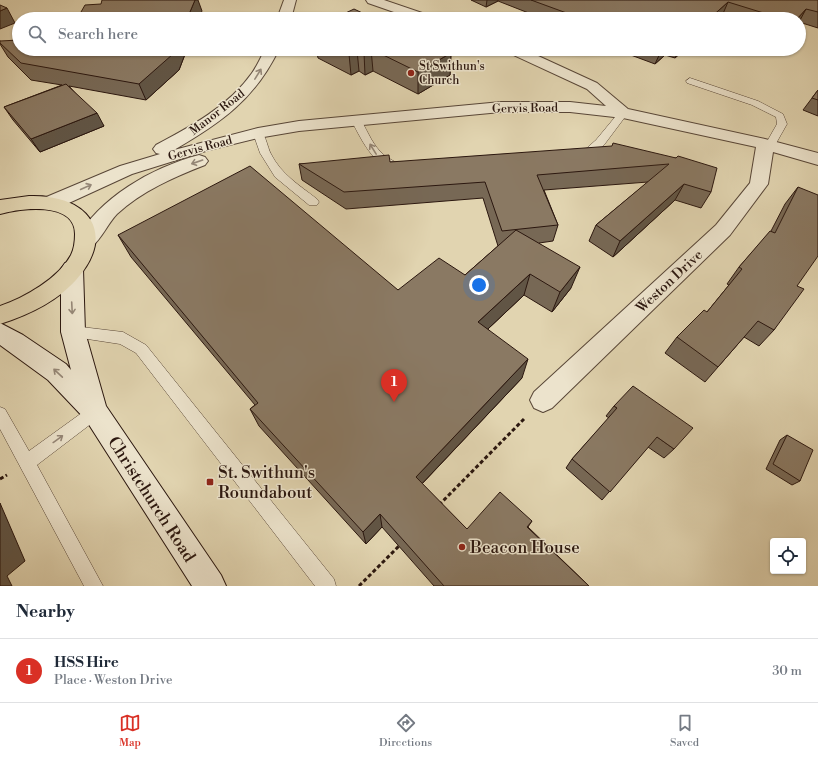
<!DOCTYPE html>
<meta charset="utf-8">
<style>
body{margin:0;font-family:"Libre Bodoni",serif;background:#f2f2f3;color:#1f2937}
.controls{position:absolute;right:12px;bottom:12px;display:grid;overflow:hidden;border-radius:4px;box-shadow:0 1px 3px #0004}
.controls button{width:36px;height:36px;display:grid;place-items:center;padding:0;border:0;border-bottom:1px solid #e0e1e3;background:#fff;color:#1f2937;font:20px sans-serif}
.you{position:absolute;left:479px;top:285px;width:14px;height:14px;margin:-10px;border:3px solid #fff;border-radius:50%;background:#1a73e8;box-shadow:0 0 0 6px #1a73e833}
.badge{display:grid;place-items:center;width:26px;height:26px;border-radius:50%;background:#d93025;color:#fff;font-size:13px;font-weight:700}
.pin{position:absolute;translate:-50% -33px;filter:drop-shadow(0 1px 2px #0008)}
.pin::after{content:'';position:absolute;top:21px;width:14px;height:12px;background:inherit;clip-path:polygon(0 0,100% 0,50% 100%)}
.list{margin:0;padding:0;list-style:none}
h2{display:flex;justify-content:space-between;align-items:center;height:52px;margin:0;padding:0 16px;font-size:17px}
h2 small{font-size:13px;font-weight:400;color:#747a83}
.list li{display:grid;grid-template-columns:26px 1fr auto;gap:12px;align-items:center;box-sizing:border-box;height:64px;padding:0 16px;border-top:1px solid #e0e1e3}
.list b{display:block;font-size:15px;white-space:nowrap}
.list p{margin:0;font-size:13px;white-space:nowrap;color:#747a83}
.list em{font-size:13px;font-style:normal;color:#747a83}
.icon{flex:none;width:22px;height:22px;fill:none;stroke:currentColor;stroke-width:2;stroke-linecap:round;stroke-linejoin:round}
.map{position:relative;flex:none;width:818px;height:586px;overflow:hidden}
.search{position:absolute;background:#fff;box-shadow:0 1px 3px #0004;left:12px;right:12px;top:12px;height:44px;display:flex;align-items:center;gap:10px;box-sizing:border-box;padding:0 14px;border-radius:22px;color:#747a83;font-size:15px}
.sheet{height:116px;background:#fff}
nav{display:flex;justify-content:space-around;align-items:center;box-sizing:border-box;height:56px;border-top:1px solid #e0e1e3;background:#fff;font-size:11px;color:#747a83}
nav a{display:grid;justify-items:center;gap:2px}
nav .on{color:#d93025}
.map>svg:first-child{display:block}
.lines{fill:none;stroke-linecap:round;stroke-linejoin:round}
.lane-casing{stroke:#584637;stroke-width:1}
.street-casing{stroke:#584637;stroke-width:2}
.secondary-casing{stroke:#2b170f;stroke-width:2}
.primary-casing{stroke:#2b170f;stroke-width:2}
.path{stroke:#2b170f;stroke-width:3;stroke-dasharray:4 2.5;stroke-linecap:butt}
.lane{fill:#ece3cc;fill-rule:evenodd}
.street{fill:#ece3cc;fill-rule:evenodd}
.secondary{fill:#ece3cc;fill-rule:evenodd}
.primary{fill:#e1d4b0;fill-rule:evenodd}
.wall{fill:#776855;stroke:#2b170f}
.shaded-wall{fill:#615545;stroke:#2b170f}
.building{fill:#8a7963;stroke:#2b170f}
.oneway{stroke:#958777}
.poi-dot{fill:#8f2418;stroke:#ece3cc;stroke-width:1.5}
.labels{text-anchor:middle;stroke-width:3;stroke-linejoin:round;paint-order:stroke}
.far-poi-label{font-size:12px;fill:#2b170f;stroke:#ece3cc;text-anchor:start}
.far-street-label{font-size:12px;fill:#2b170f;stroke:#ece3cc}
.street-label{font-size:14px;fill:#2b170f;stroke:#ece3cc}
.near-poi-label{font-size:17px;fill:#2b170f;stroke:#ece3cc;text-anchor:start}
.near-street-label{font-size:17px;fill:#2b170f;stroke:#ece3cc}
</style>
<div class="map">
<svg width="818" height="586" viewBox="0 0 818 586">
<rect width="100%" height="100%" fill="#e1d4b0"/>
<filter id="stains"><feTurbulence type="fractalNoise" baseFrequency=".005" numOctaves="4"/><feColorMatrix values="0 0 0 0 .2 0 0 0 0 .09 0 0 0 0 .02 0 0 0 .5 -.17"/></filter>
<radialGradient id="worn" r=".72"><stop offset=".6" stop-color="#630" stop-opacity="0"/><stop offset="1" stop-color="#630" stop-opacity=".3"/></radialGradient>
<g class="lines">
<g class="lane-casing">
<g id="lane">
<path d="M690 78 758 101 783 114 787 124 774 147H766L765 145 777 124 776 117 752 105 687 83 686 81Z"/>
<path d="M623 110 628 113 604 145 587 159H579L578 157 579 155 596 140 620 111Z"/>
<path d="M356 117 361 120C368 132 373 146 384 155 388 159 394 160 397 164L396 166C375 172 359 134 351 120Z"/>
<path d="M258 130C266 132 267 147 271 154 281 174 299 185 317 199L319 202 317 205H309L275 177 260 153 253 133Z"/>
<path d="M73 326 123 332 146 345 334 579 336 586H315L136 353 120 344 68 336 66 332 68 328Z"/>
<path d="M95 405 100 407 103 412 100 417 37 465 103 586H84L0 429V407L5 409 29 451 90 407Z"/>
</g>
</g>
<g class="street-casing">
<g id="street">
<path d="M284 0H296L291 19H277Z"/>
<path d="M366 0H384L431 16 433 19H414L368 3Z"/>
<path d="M265 49H279C255 99 221 123 174 150L258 128 299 121 501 102H570L606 106 587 89 507 52 505 49H523L597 83 628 109 765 139 818 153V165L773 152 768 184 730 235 552 408 543 412 534 408 530 400 534 392 716 225 750 183 756 147 623 118 570 112H501L299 131 258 138 209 150 132 174 58 208 51 209 44 208 41 203 44 198 120 166 160 154 156 153 153 149 156 145C190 127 229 106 252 73 257 66 261 57 265 49Z"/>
<path d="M199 155 205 157 208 161 205 165C174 177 142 191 117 214 108 223 101 240 92 246 88 249 83 248 78 246L75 241C100 197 151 168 199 155Z"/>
</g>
</g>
<g class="secondary-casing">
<path id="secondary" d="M72 261 79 263 83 269 85 332 106 406 221 575 226 586H192L86 420 48 380 0 345V323L23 335 66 364 71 370 61 332V269L65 263Z"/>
</g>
<g class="primary-casing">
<path id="primary" d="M29 196C86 194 119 231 76 280 56 302 28 315 0 324V306C24 298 59 278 71 255 74 249 75 241 75 234 75 201 20 208 0 214V200Z"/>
</g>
<g class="path">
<path d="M0 479 7 475"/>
<path d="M439 505 524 419"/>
<path d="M359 586 401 544"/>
</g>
<use href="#lane" class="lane"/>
<use href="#street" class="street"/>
<use href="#secondary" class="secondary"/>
<use href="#primary" class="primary"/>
</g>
<g class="wall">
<path d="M471 0H818V28L799 22V19H733L722 16 718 19H544L498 1 486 7Z"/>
<path d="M0 41 19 49H187L179 70 146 100 69 86 104 126 40 152 13 120 4 107 62 85 31 80 8 57 0 44Z"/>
<path d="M316 49H441L451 53 450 75 418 94 373 71 365 75 359 71 351 75 318 58Z"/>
<path d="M621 49H685L675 58 665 55 655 64 620 51Z"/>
<path d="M818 90V116L803 110Z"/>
<path d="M676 158 711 192 701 208 675 200 613 257 589 241 596 225 648 182 544 190 558 225 553 241 539 243 571 288 552 312 524 295 488 329 522 378 422 484 467 529 532 521 528 527 589 586H434L382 527 366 544 259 426 250 409 255 405 131 257 118 235 398 290 465 275 498 246 483 198 346 209 302 180 299 164 390 162Z"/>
<path d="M798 187 797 286 774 330 759 346 744 337 705 382 665 353 677 337 707 312 729 285 727 284 739 267 771 231 785 204Z"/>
<path d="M614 406 674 449 664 458 648 447 602 500 566 468 572 459 609 418 606 416Z"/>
<path d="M787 435 800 481 792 485 766 469 780 440Z"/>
</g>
<g class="shaded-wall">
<path d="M195 0H198L202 11 198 19H187Z"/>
<path d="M487 0H498V1L486 7Z"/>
<path d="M728 2 722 16 718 19H709Z"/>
<path d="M7 8 15 23 0 29V11Z"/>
<path d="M806 9 799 22V19H797Z"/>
<path d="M175 49H187L179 70 146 100 139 84Z"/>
<path d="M371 49 373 71 365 75 364 53Z"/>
<path d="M662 49H668L665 55 655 64 661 51Z"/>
<path d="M679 49H685L675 58Z"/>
<path d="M357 50 359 71 351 75 349 54Z"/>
<path d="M451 53 450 75 418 94V72Z"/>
<path d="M97 113 104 126 40 152 31 139Z"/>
<path d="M684 184 675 200 613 257 620 241Z"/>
<path d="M580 267 571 288 552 312 560 292Z"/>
<path d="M530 274 524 295 474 342 478 322Z"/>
<path d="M528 359 522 378 415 491 416 477Z"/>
<path d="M0 503 25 561 7 576 12 586H0Z"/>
<path d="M380 514 382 527 366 544 363 532Z"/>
</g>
<g class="building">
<path d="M102 0H195L187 19H77L85 5 101 4Z"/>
<path d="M531 0H818V12L806 9 797 19H783L728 2 709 19H583Z"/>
<path d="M0 5 7 8 0 11Z"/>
<path d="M354 9 375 19H333Z"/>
<path d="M19 40V49H175L173 54 139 84 21 63 0 43V41Z"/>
<path d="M339 49H441L451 53 418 72 371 49 364 53 357 50 349 54Z"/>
<path d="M66 84 97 113 31 139 4 107Z"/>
<path d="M818 90V100L812 98Z"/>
<path d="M613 143 676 158 678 156 717 168 711 192 684 184 620 241 596 225 669 164 537 175 558 225 502 231 485 182 344 192 299 164 389 155 390 162 612 146Z"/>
<path d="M250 166 398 290 439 258 465 275 516 230 580 267 560 292 530 274 478 322 528 359 416 477 467 529 500 492 532 521 527 527 589 586H444L380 514 363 532 250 409 258 403 118 235Z"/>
<path d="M798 187 818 195V256L797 286 804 289 774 330 758 321 718 367 677 337 704 310 707 312 742 269 739 267 770 231 775 233Z"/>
<path d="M633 386 693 428 674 449 657 437 610 492 572 459 617 408 614 406Z"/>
<path d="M787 435 813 450 800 481 773 464Z"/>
</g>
<defs><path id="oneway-shaft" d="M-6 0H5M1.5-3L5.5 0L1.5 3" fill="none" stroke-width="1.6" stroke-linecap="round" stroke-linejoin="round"/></defs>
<g class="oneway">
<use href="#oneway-shaft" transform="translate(258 74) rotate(-58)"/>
<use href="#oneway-shaft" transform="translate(373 149) rotate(-122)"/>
<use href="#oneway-shaft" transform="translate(197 162) rotate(161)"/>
<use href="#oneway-shaft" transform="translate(86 187) rotate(-24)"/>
<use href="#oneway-shaft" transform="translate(72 308) rotate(87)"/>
<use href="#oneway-shaft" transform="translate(58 373) rotate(-137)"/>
<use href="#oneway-shaft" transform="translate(58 439) rotate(-36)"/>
</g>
<g class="poi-dot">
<circle cx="411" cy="73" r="4"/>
<rect x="206" y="478" width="8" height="8" rx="2"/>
<circle cx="462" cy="547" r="4"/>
</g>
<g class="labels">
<g class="far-poi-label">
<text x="419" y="70">St Swithun's<tspan x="419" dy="14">Church</tspan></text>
</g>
<g class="far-street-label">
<text transform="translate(525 108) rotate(-1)" y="4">Gervis Road</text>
<text transform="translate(217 112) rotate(-38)" y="4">Manor Road</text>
<text transform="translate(200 148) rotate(-15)" y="4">Gervis Road</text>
</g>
<g class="street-label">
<text transform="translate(669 281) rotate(-43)" y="5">Weston Drive</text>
</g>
<g class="near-poi-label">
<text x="218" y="478">St. Swithun's<tspan x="218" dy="20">Roundabout</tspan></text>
<text x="470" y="553">Beacon House</text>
</g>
<g class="near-street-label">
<text transform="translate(152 499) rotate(57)" y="6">Christchurch Road</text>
</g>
</g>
<rect width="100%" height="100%" filter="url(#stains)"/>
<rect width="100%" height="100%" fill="url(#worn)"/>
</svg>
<div class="controls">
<button><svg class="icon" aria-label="locate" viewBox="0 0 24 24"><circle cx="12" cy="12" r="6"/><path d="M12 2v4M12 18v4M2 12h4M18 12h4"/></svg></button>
</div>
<div class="you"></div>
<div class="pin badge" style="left:394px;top:402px">1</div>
<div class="search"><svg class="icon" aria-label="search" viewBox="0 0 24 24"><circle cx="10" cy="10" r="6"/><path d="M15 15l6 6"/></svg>Search here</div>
</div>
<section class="sheet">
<h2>Nearby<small></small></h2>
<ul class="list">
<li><span class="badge">1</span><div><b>HSS Hire</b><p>Place · Weston Drive</p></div><em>30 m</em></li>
</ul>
</section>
<nav>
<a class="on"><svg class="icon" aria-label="map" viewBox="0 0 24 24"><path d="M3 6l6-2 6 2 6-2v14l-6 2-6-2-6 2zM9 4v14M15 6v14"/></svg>Map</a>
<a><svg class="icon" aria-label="directions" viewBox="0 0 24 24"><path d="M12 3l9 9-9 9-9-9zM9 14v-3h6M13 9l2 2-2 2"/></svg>Directions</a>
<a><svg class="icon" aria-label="saved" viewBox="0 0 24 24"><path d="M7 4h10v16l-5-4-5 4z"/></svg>Saved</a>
</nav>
